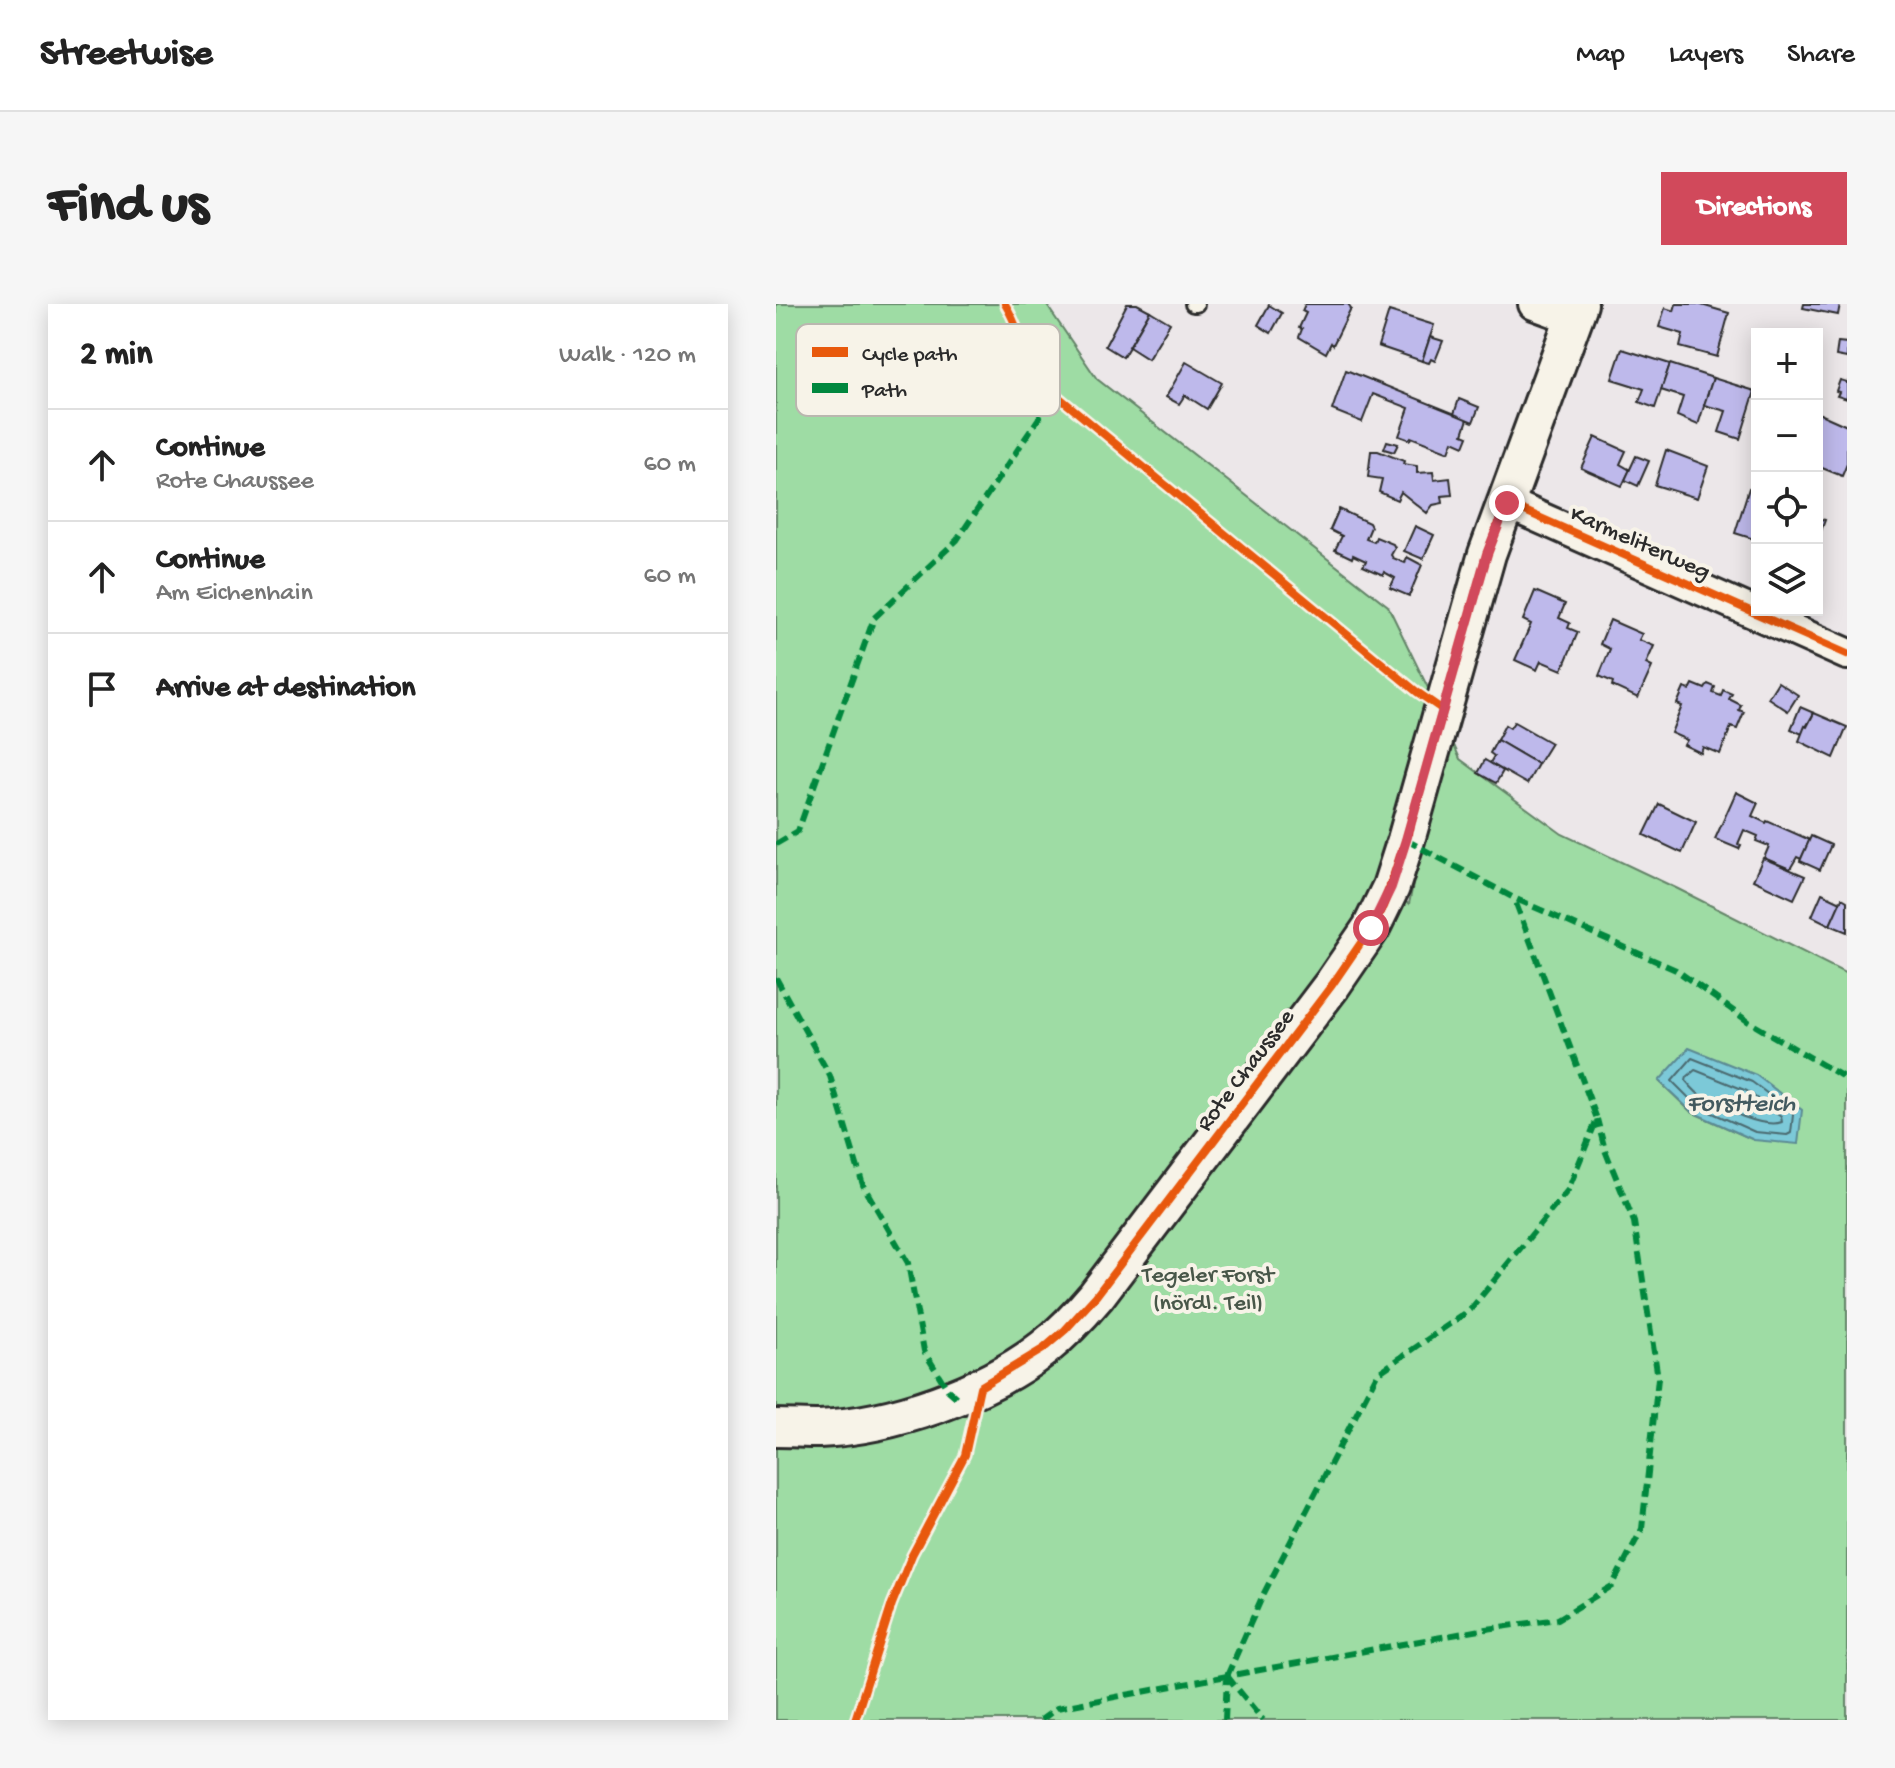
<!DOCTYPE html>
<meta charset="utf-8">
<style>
body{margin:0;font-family:"Gochi Hand",sans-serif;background:#f6f6f6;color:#222}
.controls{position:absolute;right:24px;top:24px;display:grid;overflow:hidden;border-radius:0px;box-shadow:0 4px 20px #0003}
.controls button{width:72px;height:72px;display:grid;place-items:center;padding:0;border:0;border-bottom:2px solid #e0e0e0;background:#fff;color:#222;font:40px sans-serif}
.stop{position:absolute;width:24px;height:24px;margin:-18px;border:6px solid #d1495b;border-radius:50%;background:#fff}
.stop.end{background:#d1495b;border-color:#fff;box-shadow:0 2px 8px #0008}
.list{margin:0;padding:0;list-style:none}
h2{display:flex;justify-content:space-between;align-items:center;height:104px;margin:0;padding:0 32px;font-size:34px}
h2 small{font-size:26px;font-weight:400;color:#767676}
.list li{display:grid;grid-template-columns:52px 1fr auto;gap:24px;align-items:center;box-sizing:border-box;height:112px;padding:0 32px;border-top:2px solid #e0e0e0}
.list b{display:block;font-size:30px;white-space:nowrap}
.list p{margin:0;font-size:26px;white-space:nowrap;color:#767676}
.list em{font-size:26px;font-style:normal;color:#767676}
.icon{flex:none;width:44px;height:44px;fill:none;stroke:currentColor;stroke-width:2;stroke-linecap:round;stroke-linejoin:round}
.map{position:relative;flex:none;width:1071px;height:1416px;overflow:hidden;border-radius:0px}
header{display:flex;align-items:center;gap:48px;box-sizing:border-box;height:112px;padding:0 40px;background:#fff;border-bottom:2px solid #e0e0e0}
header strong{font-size:38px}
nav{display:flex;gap:44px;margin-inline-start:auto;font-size:28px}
.intro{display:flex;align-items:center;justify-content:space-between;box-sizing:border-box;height:192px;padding:0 48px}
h1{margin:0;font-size:56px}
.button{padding:20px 36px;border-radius:0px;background:#d1495b;color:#fff;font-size:28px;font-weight:700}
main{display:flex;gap:48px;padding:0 48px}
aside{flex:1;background:#fff;border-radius:0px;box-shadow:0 4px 20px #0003}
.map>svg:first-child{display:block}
.green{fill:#9edca4;stroke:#648468;stroke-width:2;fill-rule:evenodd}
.water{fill:#7bc9d8;stroke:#5b8a93;stroke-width:2}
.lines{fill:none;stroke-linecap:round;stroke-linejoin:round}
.shore{stroke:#4b6a70;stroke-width:2}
.building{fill:#beb9eb;stroke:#2b2b2b;stroke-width:2}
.service-casing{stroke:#2b2b2b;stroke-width:20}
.minor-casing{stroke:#2b2b2b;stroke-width:36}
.tertiary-casing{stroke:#2b2b2b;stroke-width:42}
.service{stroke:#f7f3e8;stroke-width:14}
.minor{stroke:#f7f3e8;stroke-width:30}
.tertiary{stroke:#f7f3e8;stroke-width:36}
.quiet{stroke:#00873e;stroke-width:6;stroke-dasharray:12 6;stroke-linecap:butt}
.cycleway-casing{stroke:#f7f3e8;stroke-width:13}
.cycleway{stroke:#e8590c;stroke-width:8}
.route{stroke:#d1495b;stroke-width:10}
.labels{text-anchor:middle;stroke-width:8;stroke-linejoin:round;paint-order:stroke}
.street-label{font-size:24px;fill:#2b2b2b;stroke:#f7f3e8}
.park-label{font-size:24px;fill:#485749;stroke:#f7f3e8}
.water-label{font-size:26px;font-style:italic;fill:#435a5f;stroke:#f7f3e8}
.key{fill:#f7f3e8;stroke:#bab7af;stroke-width:2}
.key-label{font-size:22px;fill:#2b2b2b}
</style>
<header>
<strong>Streetwise</strong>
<nav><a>Map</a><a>Layers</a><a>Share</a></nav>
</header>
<div class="intro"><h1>Find us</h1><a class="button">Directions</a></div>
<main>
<aside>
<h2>2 min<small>Walk · 120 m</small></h2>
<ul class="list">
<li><svg class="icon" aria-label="ahead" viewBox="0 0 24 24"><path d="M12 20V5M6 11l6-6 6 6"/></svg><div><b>Continue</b><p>Rote Chaussee</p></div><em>60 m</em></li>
<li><svg class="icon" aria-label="ahead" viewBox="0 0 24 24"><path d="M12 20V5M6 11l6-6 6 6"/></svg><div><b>Continue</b><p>Am Eichenhain</p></div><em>60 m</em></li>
<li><svg class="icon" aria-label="arrive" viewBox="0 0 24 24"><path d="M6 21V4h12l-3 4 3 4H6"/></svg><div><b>Arrive at destination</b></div></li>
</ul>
</aside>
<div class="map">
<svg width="1071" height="1416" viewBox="0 0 1071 1416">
<rect width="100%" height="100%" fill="#ece7e9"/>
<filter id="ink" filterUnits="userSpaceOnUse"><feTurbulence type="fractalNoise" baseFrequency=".0125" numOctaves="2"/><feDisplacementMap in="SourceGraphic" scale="16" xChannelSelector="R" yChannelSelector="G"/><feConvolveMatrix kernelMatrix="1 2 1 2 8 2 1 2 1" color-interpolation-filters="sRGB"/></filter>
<g filter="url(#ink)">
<path class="green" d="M0 0H270L321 75 612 302 655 390 604 582 633 600 670 423 684 455 786 530 902 585 1071 670V1416H0ZM883 777 978 836 915 808Z"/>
<path class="water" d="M913 744 980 771 1026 806 1022 840 978 836 916 808 883 777Z"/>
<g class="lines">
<g class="shore">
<path d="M916 754 976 778 1016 808 1017 811 1015 829 1011 831 979 828 921 802 896 777Z"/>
<path d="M919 766 971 787 1005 813 1006 818C987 825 947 805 928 794 921 790 915 783 910 777L911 773Z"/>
</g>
</g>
<g class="building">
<path d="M351 0H361L374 7 347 53 329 42Z"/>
<path d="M529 0H572L575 4 557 41 555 39 550 49 523 33 526 25 523 24 530 9 526 7Z"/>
<path d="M900 0H922L953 9 941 53 904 43 907 30 883 23 889 4 898 7Z"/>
<path d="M1028 0H1064L1062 11 1027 4Z"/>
<path d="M493 1 506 9 495 29 482 21Z"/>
<path d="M374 7 394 19 372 55 353 43Z"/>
<path d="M613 7 658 21 646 57 602 42Z"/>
<path d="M654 33 667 37 659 57 655 55 653 59 646 57Z"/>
<path d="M1062 38 1071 39V54L1060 52Z"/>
<path d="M846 45 894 60 879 104 863 98 868 85 836 75Z"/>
<path d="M410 58 446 79 431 105 409 91 403 100 390 93Z"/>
<path d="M894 60 937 74 922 121 901 112 907 93 885 86Z"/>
<path d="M570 66 692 115 687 130 692 132 688 142 677 137 673 148 635 133 634 136 623 132 633 104 597 90 586 118 556 106Z"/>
<path d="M937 74 979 87 964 135 943 128 950 107 928 101Z"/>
<path d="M1064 76 1071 78V95L1061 92 1063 88 1060 87Z"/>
<path d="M683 95 703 103 697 118 678 110Z"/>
<path d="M1042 109 1071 122V160L1066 172 1041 162Z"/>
<path d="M819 133 850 147 844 160 854 166 846 182 805 164Z"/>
<path d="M611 137 622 140 618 148 608 145Z"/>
<path d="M890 146 932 162 921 194 879 181Z"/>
<path d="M595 147H602L628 157 627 160 641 162V169L657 168 658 176 674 174 676 191 666 192 667 199 657 201 651 209 625 188 621 196 603 188 606 175 592 173Z"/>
<path d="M860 152 873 157 862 182 849 176Z"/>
<path d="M973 184 981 187V236L959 229Z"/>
<path d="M563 205 593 219 595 223 590 235 598 238 600 233 617 240 619 244 615 251 617 254 629 259 631 253 646 261 633 292 614 284 619 274 608 268 607 271 587 262 590 257 577 251 576 254 559 246 566 232 554 226Z"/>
<path d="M1041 214 1049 216 1041 238Z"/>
<path d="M639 222 658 231 647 255 628 247Z"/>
<path d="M759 287 789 300 783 314 794 319 792 324 802 328 786 366 765 357 761 366 739 356 755 320 747 316Z"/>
<path d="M834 316 866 330 863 336 878 342 870 360 876 363 862 394 836 382 837 378 823 372 834 345 824 340Z"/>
<path d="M1002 378 1022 391 1012 407 992 394Z"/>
<path d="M917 380 929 385 932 380 939 383 937 389 945 392 947 386 956 390 953 395 965 401 963 406 968 408 961 425 955 423 944 450 927 443 925 449 908 441 911 436 895 429 906 402 901 400 908 384 914 386Z"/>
<path d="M1024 403 1038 409 1026 430 1015 425Z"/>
<path d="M1038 409 1071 423 1058 454 1023 437 1029 422 1031 423Z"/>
<path d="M738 418 775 439 762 460 721 436 729 421 734 424Z"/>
<path d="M721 436 762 460 751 480 714 459 718 452 714 449Z"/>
<path d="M709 456 727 467 720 479 702 469Z"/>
<path d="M960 488 982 499 976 512 990 519 991 517 1034 536 1025 555 1021 553 1014 565 988 554 993 542 980 537 982 532 968 526 962 540 965 541 963 545 939 535Z"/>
<path d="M883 500 920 518 906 549 868 531Z"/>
<path d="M1035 532 1055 541 1044 566 1024 557Z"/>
<path d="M987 554 1029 572 1018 595 977 576Z"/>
<path d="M1046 589 1065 598 1054 621 1036 612Z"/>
<path d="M1066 594 1071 597V628L1054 621Z"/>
</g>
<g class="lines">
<g class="service-casing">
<path id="service" d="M417 0H420"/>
</g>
<g class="minor-casing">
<g id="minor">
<path d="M758 0 799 15"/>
<path d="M731 199 1071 350"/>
</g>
</g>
<g class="tertiary-casing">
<path id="tertiary" d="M0 1124C14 1124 29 1125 43 1125 116 1122 211 1089 268 1044 287 1029 304 1011 320 992L556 681 595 624 615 583 630 536 711 250 803 0"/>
</g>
<use href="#service" class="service"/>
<use href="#minor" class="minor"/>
<use href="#tertiary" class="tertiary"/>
<g class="quiet">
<path d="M630 536 738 594 900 666 973 718 1071 775"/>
<path d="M0 540 22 527 98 314 181 236 279 90"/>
<path d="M0 674 54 772 87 881 132 959 148 1047 172 1086 180 1093"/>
<path d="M451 1372 487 1291 601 1070 694 1006 792 886 821 815 738 594"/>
<path d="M451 1372 487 1416"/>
<path d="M265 1416 281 1404 451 1372"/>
<path d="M449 1416 451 1372 704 1326 782 1315 836 1282 866 1225 882 1074 858 918 829 846 821 815"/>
</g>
<g class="cycleway-casing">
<g id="cycleway">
<path d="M229 0C244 24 248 54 265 76 269 81 275 85 279 90L641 388 667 406"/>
<path d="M79 1416 116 1300 136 1251 189 1151 204 1083 267 1045 289 1026 320 992 556 681 595 624 607 602 630 536 711 250 731 199 1071 350"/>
</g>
</g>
<use href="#cycleway" class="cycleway"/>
</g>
</g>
<g class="lines" filter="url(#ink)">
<path class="route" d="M595 624 615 583 630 536 711 250 731 199"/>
</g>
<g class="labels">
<g class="street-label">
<text transform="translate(865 237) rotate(24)" y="8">Karmeliterweg</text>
<text transform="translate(468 765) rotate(-53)" y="8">Rote Chaussee</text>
</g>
<g class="park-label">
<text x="432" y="977">Tegeler Forst<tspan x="432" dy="28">(nördl. Teil)</tspan></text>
</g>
<g class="water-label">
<text x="965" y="806">Forstteich</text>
</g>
</g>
<rect x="20" y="20" width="264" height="92" rx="12" class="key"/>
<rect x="36" y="43" width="36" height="10" fill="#e8590c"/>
<rect x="36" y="79" width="36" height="10" fill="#00873e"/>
<g class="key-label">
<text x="86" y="56">Cycle path</text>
<text x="86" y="92">Path</text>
</g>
</svg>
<div class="controls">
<button>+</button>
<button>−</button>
<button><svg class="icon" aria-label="locate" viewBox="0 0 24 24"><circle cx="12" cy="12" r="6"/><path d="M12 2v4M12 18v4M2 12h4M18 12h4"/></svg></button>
<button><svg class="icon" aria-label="layers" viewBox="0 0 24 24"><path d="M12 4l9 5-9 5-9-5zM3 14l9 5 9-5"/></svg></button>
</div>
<div class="stop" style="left:595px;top:624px"></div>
<div class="stop end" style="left:731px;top:199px"></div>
</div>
</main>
